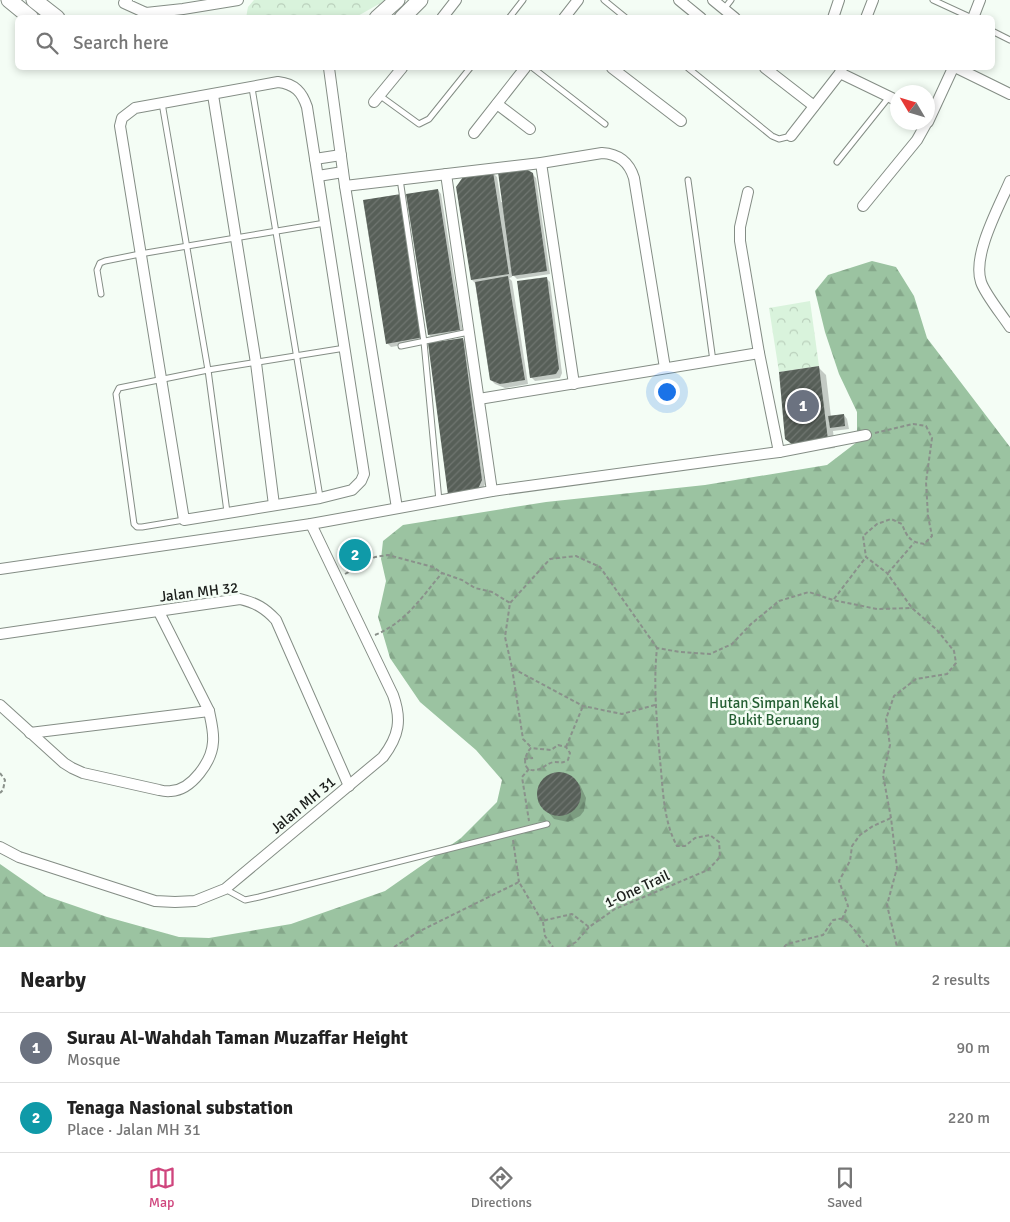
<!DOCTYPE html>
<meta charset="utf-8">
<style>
body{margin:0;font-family:Signika,sans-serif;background:#f2f2f2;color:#222}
.compass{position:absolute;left:890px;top:85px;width:45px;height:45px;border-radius:50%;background:#fff;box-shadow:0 2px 8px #0003;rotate:308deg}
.you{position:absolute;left:666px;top:391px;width:18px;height:18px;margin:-12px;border:4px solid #fff;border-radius:50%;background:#1a73e8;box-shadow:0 0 0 8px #1a73e833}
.badge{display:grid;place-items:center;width:32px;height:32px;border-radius:50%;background:#cf457d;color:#fff;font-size:16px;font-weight:700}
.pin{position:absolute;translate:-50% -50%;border:2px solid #fff;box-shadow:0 1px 5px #0006}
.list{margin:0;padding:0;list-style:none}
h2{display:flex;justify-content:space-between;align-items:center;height:65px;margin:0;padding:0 20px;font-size:21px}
h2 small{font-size:16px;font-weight:400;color:#767676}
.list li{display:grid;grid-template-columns:32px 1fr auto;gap:15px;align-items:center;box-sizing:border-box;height:70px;padding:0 20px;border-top:1px solid #e0e0e0}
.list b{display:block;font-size:19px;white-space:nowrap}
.list p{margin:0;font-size:16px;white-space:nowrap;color:#767676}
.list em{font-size:16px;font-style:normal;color:#767676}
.icon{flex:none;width:28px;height:28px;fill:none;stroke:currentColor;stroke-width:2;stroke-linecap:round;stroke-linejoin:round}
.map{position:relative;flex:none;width:1010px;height:947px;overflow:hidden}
.search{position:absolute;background:#fff;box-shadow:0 2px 8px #0003;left:15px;right:15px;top:15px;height:55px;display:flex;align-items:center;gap:12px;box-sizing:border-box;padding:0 18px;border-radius:8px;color:#767676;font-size:19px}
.sheet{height:205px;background:#fff}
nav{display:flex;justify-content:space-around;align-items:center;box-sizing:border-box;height:70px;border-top:1px solid #e0e0e0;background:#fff;font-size:14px;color:#767676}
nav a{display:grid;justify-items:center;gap:2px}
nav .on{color:#cf457d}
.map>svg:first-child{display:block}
.forest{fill:url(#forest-firs)}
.park{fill:url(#park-crowns)}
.shadow{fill:#0003}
.building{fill:url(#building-hatch)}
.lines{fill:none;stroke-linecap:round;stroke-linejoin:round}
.service-casing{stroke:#848d85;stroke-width:7}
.minor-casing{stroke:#848d85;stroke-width:12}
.secondary-casing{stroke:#848d85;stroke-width:17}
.path{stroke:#8a918b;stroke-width:2;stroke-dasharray:4 2.5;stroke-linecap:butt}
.service{stroke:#fff;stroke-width:5}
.minor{stroke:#fff;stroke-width:10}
.secondary{stroke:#fff;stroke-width:15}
.labels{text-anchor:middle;stroke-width:5;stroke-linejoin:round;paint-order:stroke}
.street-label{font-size:15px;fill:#1b1e1b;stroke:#f4fdf5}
.park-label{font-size:15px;fill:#245f33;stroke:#f4fdf5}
</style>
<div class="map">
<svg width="1010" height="947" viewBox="0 0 1010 947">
<defs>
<pattern id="forest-firs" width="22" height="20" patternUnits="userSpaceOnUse" patternTransform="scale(1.25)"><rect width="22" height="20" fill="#9bc3a1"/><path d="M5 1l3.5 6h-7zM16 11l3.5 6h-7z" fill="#85a78a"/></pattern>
<pattern id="park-crowns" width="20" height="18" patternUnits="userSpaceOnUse" patternTransform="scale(1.25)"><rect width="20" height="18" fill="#d9f3dc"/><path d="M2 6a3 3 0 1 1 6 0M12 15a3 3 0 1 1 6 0" fill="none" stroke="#bad0bc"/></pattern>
<pattern id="building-hatch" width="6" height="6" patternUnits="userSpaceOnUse" patternTransform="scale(1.25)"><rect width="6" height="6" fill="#575f58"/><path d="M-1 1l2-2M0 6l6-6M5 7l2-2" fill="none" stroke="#707671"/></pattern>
</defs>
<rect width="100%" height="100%" fill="#f4fdf5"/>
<path class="forest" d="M872 261 896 267 914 296 927 338 1010 447V947H0V864L46 896 107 917 179 937 209 938 291 924 385 891 461 838 497 802 502 780 476 750 420 702 390 658 378 617 386 581 381 559 383 541 403 525 546 502 705 485 827 465 857 442V412L839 374 825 332 815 291 828 275Z"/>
<g class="park">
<path d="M254 0H386L356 17 246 18 248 7Z"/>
<path d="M810 301 819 366 779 372 769 308Z"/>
</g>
<g class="shadow">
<path d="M493 173 497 177 501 202H503L532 174 536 178 550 274 517 279 512 274V277L509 278 512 281 528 384 505 388 495 384 491 380 476 284 472 280Z"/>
<path d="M438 190 441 194 463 333 433 338 429 335Z"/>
<path d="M404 199 427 341 391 347 387 343Z"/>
<path d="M546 278 550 282 562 373 560 378 535 381 531 377Z"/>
<path d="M463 339 466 343 485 484 480 495 453 498Z"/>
<path d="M818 367 826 375 831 417 844 415 847 419 849 429 833 431 835 448 802 452 786 438Z"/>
<path d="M357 545 369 563 357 570 354 566Z"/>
<path d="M554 774 568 775 574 779 580 785 586 798 584 811 580 816 568 822 554 819 539 801 540 788 548 777Z"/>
</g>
<g class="building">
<path d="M524 168 533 173 547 271 512 276 498 172Z"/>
<path d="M493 172 509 274 471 280 456 187 463 177Z"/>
<path d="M438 189 460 330 428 335 406 194Z"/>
<path d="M401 194 424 337 386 344 363 200Z"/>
<path d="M508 276 525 380 500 384 490 380 475 282Z"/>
<path d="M547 277 559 369 556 374 530 378 517 281Z"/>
<path d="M463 338 482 480 477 491 448 495 428 343Z"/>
<path d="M819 366 828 440 793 445 785 439 779 372Z"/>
<path d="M844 414 845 426 830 428 828 416Z"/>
<path d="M357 544 366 559 353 567 344 552Z"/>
<circle cx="559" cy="794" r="22"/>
</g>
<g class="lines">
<g class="service-casing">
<g id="service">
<path d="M604 0 626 18"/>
<path d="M933 0 972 18"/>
<path d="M724 9 731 0"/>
<path d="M509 18 523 0"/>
<path d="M992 31 1010 40"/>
<path d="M533 68 605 124"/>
<path d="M688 68 772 136 779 139 791 136"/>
<path d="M252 88 320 497"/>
<path d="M379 95 419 124 429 119 470 68"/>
<path d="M162 103 208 370 227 512"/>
<path d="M837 162 889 97"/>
<path d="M400 179 424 342 439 501"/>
<path d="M688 180 713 361"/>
<path d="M101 294 97 270 100 263 105 261 140 254 325 223"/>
<path d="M401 346 469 332"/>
<path d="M184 520 142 527H137L134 524 116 394 119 388 208 370 345 348"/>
<path d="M225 889 245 900 259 897 547 824"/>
</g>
</g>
<g class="minor-casing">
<g id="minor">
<path d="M127 0 124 3 146 13 183 9 238 0"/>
<path d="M679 0 701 18"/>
<path d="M713 0 735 18"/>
<path d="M442 18 456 0"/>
<path d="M564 18 578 0"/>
<path d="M833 18 839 0"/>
<path d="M866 18 873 0"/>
<path d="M973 18 980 0"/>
<path d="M329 68 345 186 397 508"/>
<path d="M612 68 681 121"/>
<path d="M765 68 814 106"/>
<path d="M957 68 1010 94"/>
<path d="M840 73 898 101"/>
<path d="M278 82C295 84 302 92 307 107L364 474 361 481 352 490 320 498 184 520 120 126 122 118 135 108Z"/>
<path d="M213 95 256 363 274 505"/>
<path d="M374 102 402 68"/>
<path d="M497 104 530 129"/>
<path d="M928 122 953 68"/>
<path d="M474 133 525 68"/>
<path d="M791 136 840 73 842 68"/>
<path d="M315 159 341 155"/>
<path d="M541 163 574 384"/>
<path d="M446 174 492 491"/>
<path d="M318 176 343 172"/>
<path d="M1010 181C999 207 972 255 981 282 985 294 1002 315 1010 327"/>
<path d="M345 186 541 163 602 153C619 154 629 162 634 178L665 368"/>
<path d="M748 192 740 227V241L759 353 779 452"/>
<path d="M863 206 917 140 927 122"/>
<path d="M479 399 759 353"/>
<path d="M0 569 311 524 492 491 779 452 866 435"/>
<path d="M0 634 240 599C256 603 265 608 276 620L349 786"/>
<path d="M0 705 64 763 72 768 83 773 159 790C163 791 167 792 171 791 192 790 212 761 213 742 214 732 211 721 209 711L159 612"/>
<path d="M30 733 209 711"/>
<path d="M0 847 19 857 155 901 175 902 195 901 225 889 383 757C399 736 402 720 393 695L311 524"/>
</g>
</g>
<g class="secondary-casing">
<g id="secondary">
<path d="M9 0 31 18"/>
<path d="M34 0 57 18"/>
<path d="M377 18 397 0"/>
<path d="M402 18 420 0"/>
</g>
</g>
<g class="path">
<path d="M875 433 913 424 926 426 932 438 926 482 928 516 932 536 924 544C910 542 907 537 902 524L891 519 877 524 863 536 866 557 887 573 912 608 937 630 954 651 956 663 947 674 916 679 894 696 886 719 890 745 883 775 891 818 897 868 887 905 897 947"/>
<path d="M888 573 914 543"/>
<path d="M345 574 375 557 388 555 433 567 442 573 462 580 475 588 492 592 510 603"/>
<path d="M834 599 866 557"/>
<path d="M375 635C406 622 421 598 442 573"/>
<path d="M512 668 523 739 531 747"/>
<path d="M655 705 622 714 583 706 512 668 505 637 510 603 550 559 576 556 600 567 657 648"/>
<path d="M558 745 566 747 570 753 568 760C561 764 561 762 554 762 547 763 542 770 535 770 521 772 524 754 531 748L551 750Z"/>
<path d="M566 747 583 706"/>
<path d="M524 759 533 758"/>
<path d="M529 769 522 777 529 821"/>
<path d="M0 773 5 780 3 790 0 793"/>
<path d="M513 840 519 882"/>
<path d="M842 919 848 906 839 881 850 861 852 846 860 835 873 826 891 818"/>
<path d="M543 922 545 936 553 947"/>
<path d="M394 947 420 931 519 882 542 921 572 914 589 927 615 909 708 870 720 857 719 842 710 835 695 838 685 846H677C663 821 663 787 660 760 657 722 653 685 657 648L680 652 710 654 732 644 751 624 779 601 809 592 833 600 877 609 912 608"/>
<path d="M567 947 576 942 589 927"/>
<path d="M784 947 787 944 823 935 833 920C836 920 839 918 842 919 849 920 862 941 868 947"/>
</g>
<use href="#service" class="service"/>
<use href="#minor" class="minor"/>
<use href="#secondary" class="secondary"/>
</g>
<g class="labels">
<g class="street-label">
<text transform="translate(199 592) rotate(-7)" y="5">Jalan MH 32</text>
<text transform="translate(303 805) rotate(-40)" y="5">Jalan MH 31</text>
<text transform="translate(637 889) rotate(-25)" y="5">1-One Trail</text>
</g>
<g class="park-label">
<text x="774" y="708">Hutan Simpan Kekal<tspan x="774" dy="17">Bukit Beruang</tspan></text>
</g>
</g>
</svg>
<svg class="compass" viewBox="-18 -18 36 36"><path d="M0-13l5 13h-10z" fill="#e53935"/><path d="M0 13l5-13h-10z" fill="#767676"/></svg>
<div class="you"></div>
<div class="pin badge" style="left:803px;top:406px;background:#6b7280">1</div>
<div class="pin badge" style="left:355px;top:555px;background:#0f9aa8">2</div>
<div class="search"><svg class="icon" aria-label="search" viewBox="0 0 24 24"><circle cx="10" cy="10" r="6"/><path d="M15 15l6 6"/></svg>Search here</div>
</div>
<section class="sheet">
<h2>Nearby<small>2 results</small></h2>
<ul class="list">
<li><span class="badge" style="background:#6b7280">1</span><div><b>Surau Al-Wahdah Taman Muzaffar Height</b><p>Mosque</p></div><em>90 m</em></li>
<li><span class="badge" style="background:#0f9aa8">2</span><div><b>Tenaga Nasional substation</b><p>Place · Jalan MH 31</p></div><em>220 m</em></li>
</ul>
</section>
<nav>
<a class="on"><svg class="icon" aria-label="map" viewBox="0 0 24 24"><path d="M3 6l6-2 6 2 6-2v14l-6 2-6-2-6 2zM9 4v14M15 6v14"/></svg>Map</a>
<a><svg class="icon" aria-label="directions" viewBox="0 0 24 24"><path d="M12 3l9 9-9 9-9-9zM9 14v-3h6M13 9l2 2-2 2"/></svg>Directions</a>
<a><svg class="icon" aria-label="saved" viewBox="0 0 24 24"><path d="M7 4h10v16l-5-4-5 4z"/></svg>Saved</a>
</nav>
